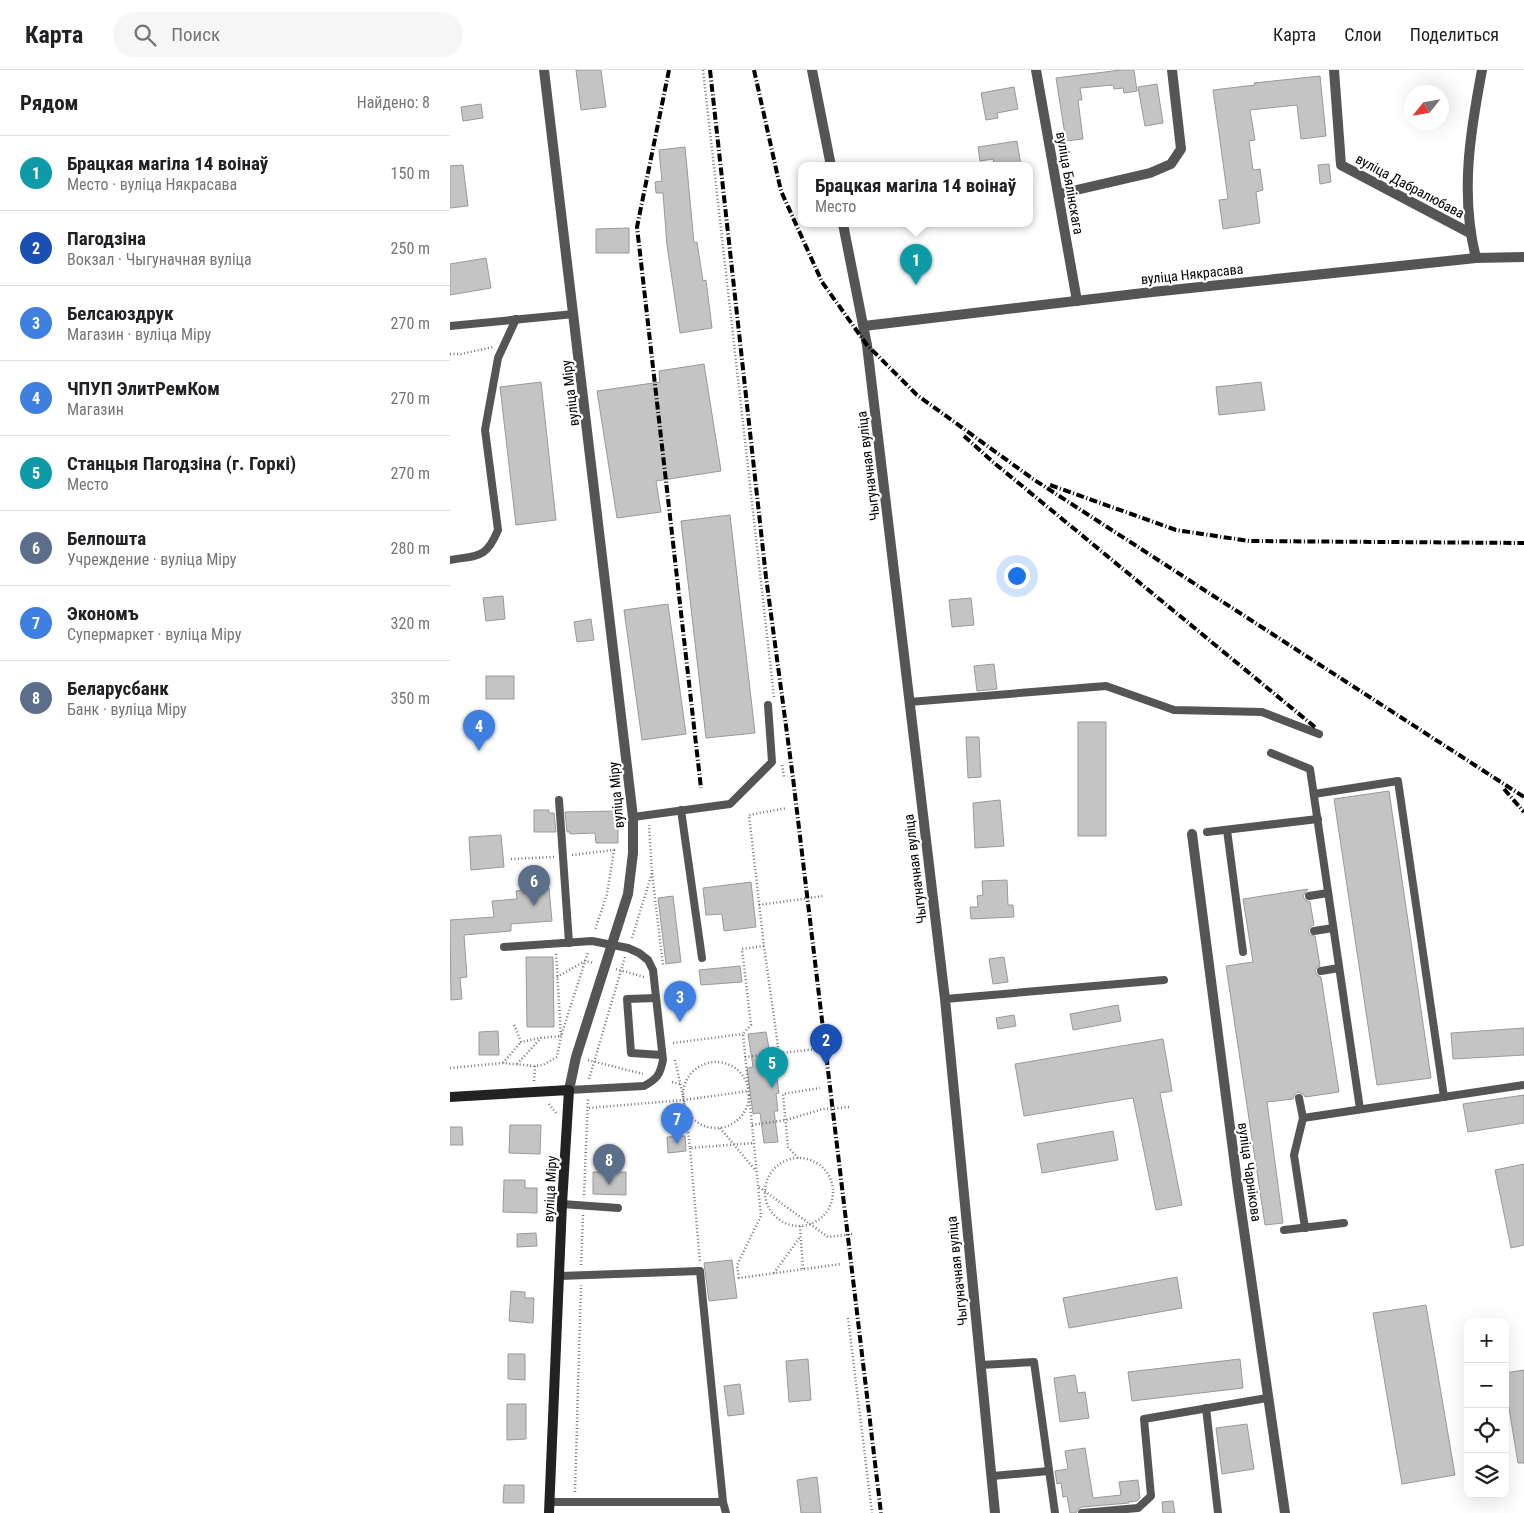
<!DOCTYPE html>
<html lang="ru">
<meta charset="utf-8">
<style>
body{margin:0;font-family:"Roboto Condensed",sans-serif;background:#f6f6f6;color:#202124}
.controls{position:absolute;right:15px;bottom:15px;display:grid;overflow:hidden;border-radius:10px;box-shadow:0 5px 20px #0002}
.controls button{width:45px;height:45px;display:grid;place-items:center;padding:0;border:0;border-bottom:1px solid #e0e0e0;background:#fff;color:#202124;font:25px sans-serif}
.compass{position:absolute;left:954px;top:15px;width:45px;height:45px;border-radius:50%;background:#fff;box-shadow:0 5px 20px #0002;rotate:239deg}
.you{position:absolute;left:566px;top:505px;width:18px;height:18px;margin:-12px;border:4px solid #fff;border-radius:50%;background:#1a73e8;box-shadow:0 0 0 8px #1a73e833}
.badge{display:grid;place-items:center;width:32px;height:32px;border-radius:50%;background:#000;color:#fff;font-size:16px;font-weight:700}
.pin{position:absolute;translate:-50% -41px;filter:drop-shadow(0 1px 2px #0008)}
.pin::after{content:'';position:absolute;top:26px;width:18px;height:15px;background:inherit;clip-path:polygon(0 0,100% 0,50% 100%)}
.popup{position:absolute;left:348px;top:92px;width:235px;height:65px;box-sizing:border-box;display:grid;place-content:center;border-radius:10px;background:#fff;filter:drop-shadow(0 1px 4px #0005);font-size:16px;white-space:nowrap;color:#757577}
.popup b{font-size:19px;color:#202124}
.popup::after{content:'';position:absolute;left:50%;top:100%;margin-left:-10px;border:10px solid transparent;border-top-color:#fff}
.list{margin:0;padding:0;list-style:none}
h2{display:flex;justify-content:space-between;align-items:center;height:65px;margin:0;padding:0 20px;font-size:21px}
h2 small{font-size:16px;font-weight:400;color:#757577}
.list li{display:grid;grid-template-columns:32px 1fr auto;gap:15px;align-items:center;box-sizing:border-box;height:75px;padding:0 20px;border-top:1px solid #e0e0e0}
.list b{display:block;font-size:19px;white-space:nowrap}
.list p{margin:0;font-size:16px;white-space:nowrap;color:#757577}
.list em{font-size:16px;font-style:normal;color:#757577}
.icon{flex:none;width:28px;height:28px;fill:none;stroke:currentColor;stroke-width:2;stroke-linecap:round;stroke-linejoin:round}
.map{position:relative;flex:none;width:1074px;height:1443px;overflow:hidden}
header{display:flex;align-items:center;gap:30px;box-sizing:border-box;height:70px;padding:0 25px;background:#fff;border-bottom:1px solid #e0e0e0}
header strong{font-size:24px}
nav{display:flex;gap:28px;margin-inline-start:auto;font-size:18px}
.search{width:350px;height:45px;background:#f6f6f6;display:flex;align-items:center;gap:12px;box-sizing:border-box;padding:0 18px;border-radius:28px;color:#757577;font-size:19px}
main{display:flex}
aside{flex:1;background:#fff}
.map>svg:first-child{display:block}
.building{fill:#c4c4c4;stroke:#999}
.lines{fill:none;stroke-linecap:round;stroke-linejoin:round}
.path{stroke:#777;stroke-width:2.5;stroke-dasharray:1 2.5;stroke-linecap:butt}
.lane{stroke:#555;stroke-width:8}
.street{stroke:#555;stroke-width:10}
.secondary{stroke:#222;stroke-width:10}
.rail{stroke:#000;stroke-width:4;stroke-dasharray:8 2.5 1 2.5;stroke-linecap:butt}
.labels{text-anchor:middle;stroke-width:4.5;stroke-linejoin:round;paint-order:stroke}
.street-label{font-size:14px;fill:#000;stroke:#fff}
</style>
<header>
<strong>Карта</strong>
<div class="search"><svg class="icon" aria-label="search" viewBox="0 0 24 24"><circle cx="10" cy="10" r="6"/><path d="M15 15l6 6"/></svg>Поиск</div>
<nav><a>Карта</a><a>Слои</a><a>Поделиться</a></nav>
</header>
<main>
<aside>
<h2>Рядом<small>Найдено: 8</small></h2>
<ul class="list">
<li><span class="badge" style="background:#0f9aa8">1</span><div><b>Брацкая магіла 14 воінаў</b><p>Место · вуліца Някрасава</p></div><em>150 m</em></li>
<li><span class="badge" style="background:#1a4fb4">2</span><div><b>Пагодзіна</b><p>Вокзал · Чыгуначная вуліца</p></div><em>250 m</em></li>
<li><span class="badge" style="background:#3f7fe0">3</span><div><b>Белсаюздрук</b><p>Магазин · вуліца Міру</p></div><em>270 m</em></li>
<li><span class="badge" style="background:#3f7fe0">4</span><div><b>ЧПУП ЭлитРемКом</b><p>Магазин</p></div><em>270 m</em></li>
<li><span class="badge" style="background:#0f9aa8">5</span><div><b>Станцыя Пагодзіна (г. Горкі)</b><p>Место</p></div><em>270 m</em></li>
<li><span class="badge" style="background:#5c6f8a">6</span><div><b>Белпошта</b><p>Учреждение · вуліца Міру</p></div><em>280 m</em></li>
<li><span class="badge" style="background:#3f7fe0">7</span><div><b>Экономъ</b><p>Супермаркет · вуліца Міру</p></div><em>320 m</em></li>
<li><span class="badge" style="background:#5c6f8a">8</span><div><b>Беларусбанк</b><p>Банк · вуліца Міру</p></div><em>350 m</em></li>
</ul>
</aside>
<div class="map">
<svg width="1074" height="1443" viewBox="0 0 1074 1443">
<rect width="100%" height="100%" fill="#fff"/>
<g class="building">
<path d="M126 0H151L156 37 131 40Z"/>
<path d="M671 0H684L687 21 674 23 673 18 664 19 663 15 630 18 632 30H628L633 69 616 71 606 8Z"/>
<path d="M870 6 876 66 851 69 847 35 800 40 805 70 799 71 803 100 810 99 813 120 806 122 810 153 773 159 769 130 778 129 763 20 805 15 804 13Z"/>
<path d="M707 14 713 53 695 56 688 17Z"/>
<path d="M564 17 568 39 547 43 548 48 536 50 531 23Z"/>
<path d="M31 34 33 48 13 51 11 37Z"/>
<path d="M567 71 571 96H545L543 89 530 91 528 77Z"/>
<path d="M235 77 244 173 247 172 253 211 256 210 262 258 230 263 217 175 213 123H206L205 112 212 111 209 80Z"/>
<path d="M879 94 881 112 870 114 868 95Z"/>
<path d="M13 95 18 136 0 138V96Z"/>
<path d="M179 158V183H146V159Z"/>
<path d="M36 188 41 218 0 225V194Z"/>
<path d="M254 294 271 401 206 411 211 442 167 448 147 321 210 312 209 301Z"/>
<path d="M91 312 106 450 66 455 50 317Z"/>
<path d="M811 312 815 340 769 345 766 317Z"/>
<path d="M280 445 305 663 256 668 231 451Z"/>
<path d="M53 526 55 549 36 551 33 528Z"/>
<path d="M521 528 524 555 502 557 499 530Z"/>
<path d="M218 534 236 664 192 670 174 540Z"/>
<path d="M141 549 144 570 127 572 124 552Z"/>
<path d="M544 594 547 619 527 621 524 596Z"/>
<rect x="36" y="606" width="28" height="23"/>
<rect x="628" y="652" width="28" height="114"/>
<path d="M516 667H529L531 707 518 708Z"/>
<path d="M939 721 981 1008 927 1015 884 729Z"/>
<path d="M550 730 554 776 525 778 523 733Z"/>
<path d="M84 740H99V743H104L106 762H84Z"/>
<path d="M168 741V773H146L145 763 120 764V762H117L115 742Z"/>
<path d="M51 765 54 797 21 800 19 767Z"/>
<path d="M557 810 558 835H563L564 847 521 849 520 837H528L527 826 533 825 532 811Z"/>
<path d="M301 812 306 857 274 861 272 844 256 845 253 818Z"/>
<path d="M99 818 102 851 61 854V861L14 865 17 907 10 908 12 929 1 930 0 850 44 847 42 831 67 829 66 821Z"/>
<path d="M858 819 853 826 855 830 860 832 864 855 860 857 858 861 860 865 865 866 870 896 867 897 865 901 867 905 871 907 889 1022 855 1027 853 1024 848 1022 845 1024 843 1029 817 1032 833 1153 815 1155 776 896 803 892 793 829Z"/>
<path d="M223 826 231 892 216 894 208 828Z"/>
<path d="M76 887H103L104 957H77Z"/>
<path d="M554 887 558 912 543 914 539 889Z"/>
<path d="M290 896 292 912 251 915 249 900Z"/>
<path d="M668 935 671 951 623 960 620 944Z"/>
<path d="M564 945 566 956 548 959 546 948Z"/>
<path d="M1074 958V985L1003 989 1001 963Z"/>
<path d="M48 961 49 985H29V962Z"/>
<path d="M316 962 322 995 325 994 329 1023 326 1024 328 1041H324L328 1072 314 1073 310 1043 303 1044 297 998 303 997 298 964Z"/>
<path d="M713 969 722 1021 710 1023 732 1135 706 1140 683 1028 574 1046 565 994Z"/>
<path d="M1074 1025V1053L1018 1062 1013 1034Z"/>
<path d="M60 1055H91L90 1084 59 1083Z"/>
<path d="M0 1057H12L13 1075H0Z"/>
<path d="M663 1061 668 1090 592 1103 587 1074Z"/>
<path d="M235 1066 236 1081 218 1083 217 1067Z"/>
<path d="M1074 1094V1175L1061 1178 1045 1100Z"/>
<path d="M143 1102H176V1125L143 1124Z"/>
<path d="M54 1110H75V1118H87V1143L53 1142Z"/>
<path d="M86 1163 87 1176 67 1177V1164Z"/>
<path d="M282 1190 287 1228 259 1231 254 1193Z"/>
<path d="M727 1207 732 1238 619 1258 613 1228Z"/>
<path d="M61 1221 75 1222V1228H84L83 1253 59 1251Z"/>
<path d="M976 1235 1005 1405 952 1414 923 1243Z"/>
<path d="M58 1284H75V1310L58 1309Z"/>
<path d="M358 1289 361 1330 339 1332 336 1291Z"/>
<path d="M790 1289 793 1318 682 1331 678 1302Z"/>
<path d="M1074 1300V1393H1068L1055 1314V1303Z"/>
<path d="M625 1305 628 1323 635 1322 639 1348 610 1352 604 1308Z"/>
<path d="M290 1314 294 1344 278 1346 274 1316Z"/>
<path d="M57 1334H76V1369L57 1370Z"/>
<path d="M797 1354 804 1399 772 1404 766 1358Z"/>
<path d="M635 1378 643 1428 671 1425 669 1412 688 1410 690 1428 687 1431 678 1432 679 1433 632 1437 628 1439 626 1443H620L617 1426 613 1427 611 1413 607 1414 605 1401 618 1399 615 1381Z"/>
<path d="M367 1407 371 1443H351L347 1410Z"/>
<path d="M54 1415H74V1433H53Z"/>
<path d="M723 1431 725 1443H713L712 1432Z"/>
</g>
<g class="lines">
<g class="path">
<path d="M253 0 324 627"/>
<path d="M0 284H11L43 277"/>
<path d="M332 695 334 707"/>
<path d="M122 785 164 780 157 824 145 860"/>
<path d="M61 789 104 787"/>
<path d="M202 803 213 895"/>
<path d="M309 835 373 826"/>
<path d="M182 868 202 803 199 755"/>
<path d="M314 876 292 879 301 955 293 964 311 1146 287 1195 289 1208 391 1194"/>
<path d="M166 899 194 907"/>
<path d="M107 907 135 891 144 893"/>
<path d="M64 955 71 972 89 968"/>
<path d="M223 973 293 964"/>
<path d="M295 987 366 979"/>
<path d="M138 990 193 1004"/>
<path d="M225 990 234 1030 240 1078 304 1073"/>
<circle cx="266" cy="1025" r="33"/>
<path d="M53 993 71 972"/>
<path d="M67 994 91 968 111 966 106 883"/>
<path d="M0 998 53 993 85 996 93 995 107 987 111 966 138 882"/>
<path d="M332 1005 314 876 299 745 337 738"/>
<path d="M139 1009 175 887"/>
<path d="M84 1011 85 996"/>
<path d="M222 1012 230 1014"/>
<path d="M99 1034 106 1043"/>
<path d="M139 1038 234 1030 299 1021"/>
<path d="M302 1055 336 1050 373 1039 400 1037"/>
<path d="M223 1057H237"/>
<path d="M270 1058 306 1101"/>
<path d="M240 1078 250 1192"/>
<path d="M348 1088 338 1077 333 1024 370 1018"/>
<circle cx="349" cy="1122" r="34"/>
<path d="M309 1117 378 1167 403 1164"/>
<path d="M134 1125 138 1028"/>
<path d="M350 1156 353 1199"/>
<path d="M131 1195 133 1145"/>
<path d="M324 1203 350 1167"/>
<path d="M398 1248 422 1443"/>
<path d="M125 1422 131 1215"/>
</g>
<g class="lane">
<path d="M0 256 124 244"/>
<path d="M0 490C28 485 36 489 48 460L35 360 48 288 66 249"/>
<path d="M459 632 656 616 724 640 812 642 869 664"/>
<path d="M821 683 860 699 910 1039"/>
<path d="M864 724 948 711 994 1027"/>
<path d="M109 730 119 873"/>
<path d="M231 740 252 888"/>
<path d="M183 747 280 734 322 692 318 635"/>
<path d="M777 760 793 882"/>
<path d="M757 762 868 749"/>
<path d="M859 826 878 823"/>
<path d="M864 861 883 858"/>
<path d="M54 877 142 871 178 878 189 883 198 890 203 900 213 990C210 1005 207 1009 194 1016L119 1020"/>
<path d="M871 901 889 898"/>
<path d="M206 928 177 929 181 983 212 985"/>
<path d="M495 929 714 910"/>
<path d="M849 1028 853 1048"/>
<path d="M112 1134 168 1138"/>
<path d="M855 1158 844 1085 853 1048 1074 1015"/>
<path d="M834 1160 894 1153"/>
<path d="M530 1295 584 1292 605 1443"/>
<path d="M756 1338 768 1443"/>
<path d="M542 1406 599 1401"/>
<path d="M99 1432H273L250 1201 110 1206"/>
<path d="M273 1432 276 1443"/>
<path d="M632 1443 688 1438 701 1426 694 1349 817 1328"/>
</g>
<g class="street">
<path d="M94 0 183 747V783L178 824 126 987 119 1020"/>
<path d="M362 0 381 96"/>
<path d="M586 0 627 231"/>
<path d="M884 0 891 95 1020 163"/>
<path d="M609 124 700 103 721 94 731 79 722 0"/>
<path d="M393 154 417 275 495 929 545 1443"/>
<path d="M1026 188C1010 125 1020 63 1032 0"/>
<path d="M414 256 702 222 1026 188 1074 187"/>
<path d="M742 764 788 1119 835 1443"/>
</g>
<path class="secondary" d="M0 1027 119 1020 112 1134 99 1443"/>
<g class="rail">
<path d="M219 0 187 157 251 718"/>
<path d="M260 0 316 507 343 708 431 1443"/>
<path d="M304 0 331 121 372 212 417 275 467 325 583 409 1074 727"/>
<path d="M514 366 543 392 866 658"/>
<path d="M600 415 726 460 799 471 1074 473"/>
<path d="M1054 719 1074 742"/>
</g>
</g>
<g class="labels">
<g class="street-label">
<text transform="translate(620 113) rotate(80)" y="5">вуліца Бялінскага</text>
<text transform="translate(960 116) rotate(28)" y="5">вуліца Дабралюбава</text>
<text transform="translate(742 204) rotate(-6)" y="5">вуліца Някрасава</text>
<text transform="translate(120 323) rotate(-97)" y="5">вуліца Міру</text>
<text transform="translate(418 396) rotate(-97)" y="5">Чыгуначная вуліца</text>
<text transform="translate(166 725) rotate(-95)" y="5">вуліца Міру</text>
<text transform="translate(465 799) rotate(-97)" y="5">Чыгуначная вуліца</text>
<text transform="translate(800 1102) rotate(82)" y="5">вуліца Чарнікова</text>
<text transform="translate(100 1119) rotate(-87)" y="5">вуліца Міру</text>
<text transform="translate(507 1201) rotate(-96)" y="5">Чыгуначная вуліца</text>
</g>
</g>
</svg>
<div class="controls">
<button>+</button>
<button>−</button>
<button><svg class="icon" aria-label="locate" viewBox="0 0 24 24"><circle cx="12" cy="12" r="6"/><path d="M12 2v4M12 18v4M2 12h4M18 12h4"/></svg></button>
<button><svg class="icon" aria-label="layers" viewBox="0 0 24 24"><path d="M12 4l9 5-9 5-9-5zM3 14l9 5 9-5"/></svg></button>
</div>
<svg class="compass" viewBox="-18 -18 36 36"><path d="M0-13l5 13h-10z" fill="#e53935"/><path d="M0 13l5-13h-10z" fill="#757577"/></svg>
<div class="you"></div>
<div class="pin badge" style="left:466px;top:215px;background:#0f9aa8">1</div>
<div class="popup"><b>Брацкая магіла 14 воінаў</b>Место</div>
<div class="pin badge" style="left:376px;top:995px;background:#1a4fb4">2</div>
<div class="pin badge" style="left:230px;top:952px;background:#3f7fe0">3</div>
<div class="pin badge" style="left:29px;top:681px;background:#3f7fe0">4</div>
<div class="pin badge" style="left:322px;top:1018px;background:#0f9aa8">5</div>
<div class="pin badge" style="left:84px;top:836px;background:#5c6f8a">6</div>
<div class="pin badge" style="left:227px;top:1074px;background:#3f7fe0">7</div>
<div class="pin badge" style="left:159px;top:1115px;background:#5c6f8a">8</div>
</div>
</main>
